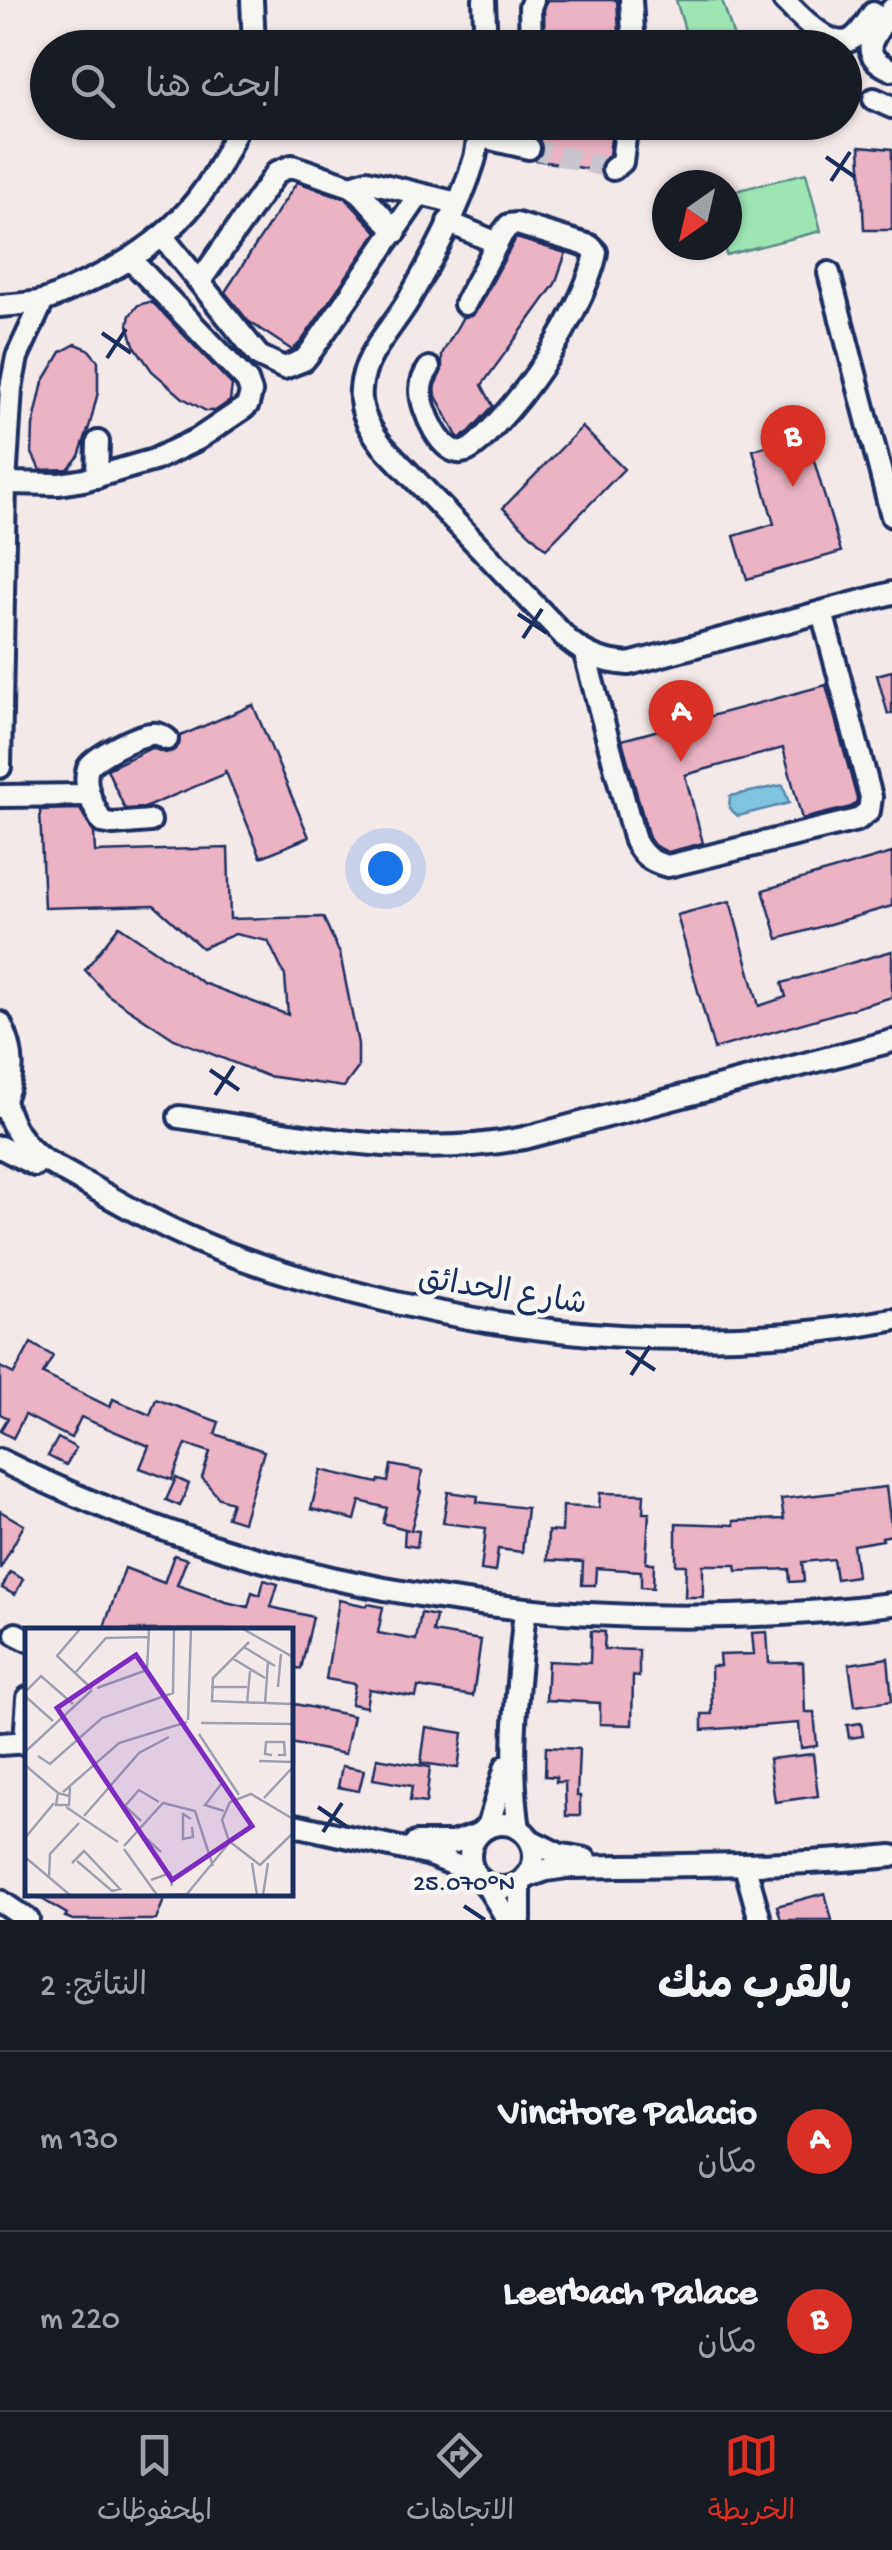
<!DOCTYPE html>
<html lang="ar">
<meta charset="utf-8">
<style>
body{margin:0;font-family:"Gochi Hand","Playpen Sans Arabic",sans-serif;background:#20242c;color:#f1f3f6;direction:rtl}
.compass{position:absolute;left:652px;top:170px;width:90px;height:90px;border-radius:50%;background:#171b24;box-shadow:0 2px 8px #0004;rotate:214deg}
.you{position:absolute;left:385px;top:868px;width:35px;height:35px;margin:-25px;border:8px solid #fff;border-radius:50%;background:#1a73e8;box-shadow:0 0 0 15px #1a73e833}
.badge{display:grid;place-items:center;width:65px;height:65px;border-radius:50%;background:#d93025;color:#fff;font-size:32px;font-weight:700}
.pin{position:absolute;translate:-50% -82px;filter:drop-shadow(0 2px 5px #0008)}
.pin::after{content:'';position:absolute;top:52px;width:35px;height:30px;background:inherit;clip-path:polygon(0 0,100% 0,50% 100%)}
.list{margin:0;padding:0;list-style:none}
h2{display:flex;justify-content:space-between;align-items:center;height:130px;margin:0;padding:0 40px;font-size:42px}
h2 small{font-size:32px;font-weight:400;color:#9ea1a6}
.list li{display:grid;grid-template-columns:65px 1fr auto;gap:30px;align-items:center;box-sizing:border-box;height:180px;padding:0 40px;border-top:2px solid #363941}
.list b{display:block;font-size:38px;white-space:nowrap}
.list p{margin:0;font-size:32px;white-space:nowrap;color:#9ea1a6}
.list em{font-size:32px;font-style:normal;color:#9ea1a6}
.icon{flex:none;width:55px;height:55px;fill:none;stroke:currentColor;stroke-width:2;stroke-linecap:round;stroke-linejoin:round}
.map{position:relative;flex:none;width:892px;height:1920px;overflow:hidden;direction:ltr}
.search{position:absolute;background:#171b24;box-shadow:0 2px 8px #0004;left:30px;right:30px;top:30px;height:110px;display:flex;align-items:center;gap:25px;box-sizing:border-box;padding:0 35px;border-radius:55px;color:#9ea1a6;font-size:38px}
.sheet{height:490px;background:#171b24}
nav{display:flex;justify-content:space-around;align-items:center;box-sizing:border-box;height:140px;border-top:2px solid #363941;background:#171b24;font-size:28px;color:#9ea1a6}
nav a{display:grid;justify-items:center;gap:5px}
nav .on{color:#d93025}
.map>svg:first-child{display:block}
.green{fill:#9de6b4;stroke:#5c8a89;stroke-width:2.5}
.water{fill:#7ec4de;stroke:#5688ab;stroke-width:2.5}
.building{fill:#ecb3c4;stroke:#1b2f5e;stroke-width:2.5}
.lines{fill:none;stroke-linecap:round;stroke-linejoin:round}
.minor-tunnel{stroke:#c9c4cd;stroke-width:20;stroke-dasharray:20 10;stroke-linecap:butt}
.minor-casing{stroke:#1b2f5e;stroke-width:28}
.minor{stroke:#f6f6f2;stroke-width:20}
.ticks{fill:none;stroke:#1b2f5e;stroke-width:4}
.labels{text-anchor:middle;stroke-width:9;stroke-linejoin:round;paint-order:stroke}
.street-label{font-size:32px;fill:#1b2f5e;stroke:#f6f6f2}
.inset-road{fill:none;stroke:#9d9fb1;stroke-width:2.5}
.view{fill:#7b2cbf;fill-opacity:0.15;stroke:#7b2cbf;stroke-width:5}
.inset-edge{fill:none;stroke:#1b2f5e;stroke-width:5}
.ticks-label{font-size:25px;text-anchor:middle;fill:#1b2f5e;stroke:#f6f6f2;stroke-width:9;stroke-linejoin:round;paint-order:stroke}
</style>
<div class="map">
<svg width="892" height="1920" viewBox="0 0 892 1920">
<rect width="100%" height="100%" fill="#f4e9e9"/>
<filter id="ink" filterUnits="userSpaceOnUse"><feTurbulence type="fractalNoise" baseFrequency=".01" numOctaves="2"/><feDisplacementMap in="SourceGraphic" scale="20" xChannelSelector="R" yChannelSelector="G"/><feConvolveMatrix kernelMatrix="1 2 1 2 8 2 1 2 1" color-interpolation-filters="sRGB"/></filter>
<g filter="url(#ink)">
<g class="green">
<path d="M676 0H722L737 47H690Z"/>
<path d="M806 173 821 231 726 255 724 245H727V193Z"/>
</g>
<path class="water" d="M783 785 789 803 738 816 729 808 730 796Z"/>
<g class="building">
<path d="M547 0H617L620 48H545L544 10Z"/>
<path d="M531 122H613L609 155 601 163 599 171 535 160 542 152V145L538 137 530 134Z"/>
<path d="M860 146 892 149V230H864Z"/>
<path d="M297 182 345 198 377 232 301 342 292 350 248 321 225 292Z"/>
<path d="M516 238 566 253 555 284 482 385 493 406 469 432 460 438 457 436 436 396 435 385 442 370V354L463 317 471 316 477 310Z"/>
<path d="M149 302 154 304 232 385 230 401 215 411H206L183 398 152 371 134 345 128 325 130 315 138 305Z"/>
<path d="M76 344 88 349 98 361V392L90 424 79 456 68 469 40 470 32 453 33 426 43 382 61 352Z"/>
<path d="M582 427 624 469 546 549 503 508Z"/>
<path d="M806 434 841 552 747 579 734 536 774 524 753 450Z"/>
<path d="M892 671V714H888L877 675Z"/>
<path d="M826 685 857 799 856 803 851 807 802 819 783 748 685 775 703 843 668 852 654 845 649 838 622 740Z"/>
<path d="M253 705 309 837 261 857 225 770V774L144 808 125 809 107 769 151 748 166 753 173 751 179 745 180 736Z"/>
<path d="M80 809 94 833 95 852 228 848 230 919 323 917 340 954 358 1044V1068L344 1087 267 1076 174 1039 108 995 85 970 119 926 203 983 288 1015 285 976 268 941 235 934 202 948 154 905 44 908 40 810Z"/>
<path d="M892 853V906L778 939 763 890Z"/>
<path d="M730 901 759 1006 786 997 782 983 892 951V997L714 1049 677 915Z"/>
<path d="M31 1343 53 1356 43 1374 110 1407 113 1399 150 1415 156 1399 219 1422 215 1434 264 1451 243 1522 227 1517 232 1502 219 1498 202 1478 210 1452 186 1444 172 1480 140 1468 149 1446 81 1417 71 1438 25 1415 13 1438 0 1431 8 1418 0 1414V1367L14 1374Z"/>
<path d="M58 1438 76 1448 66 1465 48 1456Z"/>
<path d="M391 1465 422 1471 419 1490 421 1491 411 1530 419 1531 417 1547 404 1545 405 1529 409 1530 383 1523 387 1508 360 1501 355 1520 311 1509 321 1470 378 1483 379 1480 388 1482Z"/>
<path d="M176 1478 189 1484 180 1506 166 1500Z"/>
<path d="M886 1487 892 1535 882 1537 883 1540 853 1545 857 1576 836 1579 833 1559 802 1562 804 1581 790 1582 789 1569 737 1571 736 1565H703V1597H685L686 1565H676V1523L734 1525V1521L784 1519 781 1499Z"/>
<path d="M448 1492 478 1496 477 1502 527 1508 522 1552 498 1549 495 1572 481 1570 486 1528 443 1523Z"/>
<path d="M600 1493 644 1494 643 1513H649L646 1563H654L653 1588 641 1587V1571L596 1568 595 1585H582L583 1562 547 1560 548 1531 562 1532 563 1506 599 1508Z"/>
<path d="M0 1511 24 1525 0 1569Z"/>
<path d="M174 1555 187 1559 177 1585 226 1602 248 1607 252 1592 260 1595 264 1580 278 1584 271 1607 313 1617 301 1669 290 1666V1630H113L104 1627 125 1568 164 1583Z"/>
<path d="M10 1572 23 1579 15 1595 2 1588Z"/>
<path d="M339 1600 367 1606 368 1604 383 1607 378 1633 416 1640 421 1613 436 1616 433 1632 481 1640 473 1696 418 1687 416 1697 369 1689 366 1707 351 1704 355 1684 326 1679Z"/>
<path d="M591 1631 605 1632 604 1649 639 1650V1677L633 1676 632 1725 600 1724V1703L546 1700 548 1661 590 1663Z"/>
<path d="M767 1632 769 1663 803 1662 805 1712H814L817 1746 801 1748 799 1723 702 1730V1714H712L711 1666H720L719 1655 754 1654 752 1633Z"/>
<path d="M888 1658 892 1701 855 1706 849 1664Z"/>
<path d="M290 1703 353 1716 345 1754 290 1743Z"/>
<path d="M861 1723 863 1736 849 1738 847 1725Z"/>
<path d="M426 1727 463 1733 458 1768 421 1763Z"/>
<path d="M546 1747 579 1749 577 1796H580V1816H566L565 1782H556V1777L545 1776Z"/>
<path d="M813 1754 818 1796 775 1802 769 1759Z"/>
<path d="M377 1758 430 1767 426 1803 410 1801 412 1786 373 1779Z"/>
<path d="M342 1766 364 1770 359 1791 338 1787Z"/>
<path d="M30 1892H167L156 1920H73L65 1917 67 1914Z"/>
<path d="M825 1893 832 1920H781L777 1906Z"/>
</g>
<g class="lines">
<path class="minor-tunnel" d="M529 148 613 169"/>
<g class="minor-casing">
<g id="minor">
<path d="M252 0 254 48"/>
<path d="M484 0 486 48"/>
<path d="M631 0 634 48"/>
<path d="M784 0C798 14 831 52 852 39 861 33 867 22 873 13"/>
<path d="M892 9C876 35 853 53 892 70"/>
<path d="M531 48 530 7 533 0"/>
<path d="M874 99 892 107"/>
<path d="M480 122C478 135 478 149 474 161 459 209 433 257 408 301 392 328 363 356 361 389 359 411 369 428 382 445L567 639C587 656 603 662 629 664L892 593"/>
<path d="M478 136 529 148"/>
<path d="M613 169 622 162 627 122"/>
<path d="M351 186 367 181 457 203"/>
<path d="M448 222 497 243"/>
<path d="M163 237 259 356 284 368 304 360 312 350 415 201"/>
<path d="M829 273 892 516"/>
<path d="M200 281 277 172 292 166 351 186 361 193 396 232"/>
<path d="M0 306C13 305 26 304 39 302 53 299 68 290 82 284 159 250 210 203 239 122"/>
<path d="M429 368C424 375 421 381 421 390 421 409 442 460 466 451 478 446 487 433 495 425 532 386 559 344 581 296 587 282 594 267 596 252L590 246 517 224 509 225 502 234 465 304"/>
<path d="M97 477 98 442"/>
<path d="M5 483 59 484 84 480 154 460 198 439 244 408 248 404 251 392 247 381 131 260"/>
<path d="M585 654 635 841C643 856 651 862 668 866L857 820 869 811 871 797 822 612"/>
<path d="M0 767 5 483 11 388 17 357 43 301"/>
<path d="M0 796 89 795"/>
<path d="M150 821 113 824 102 822C94 808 82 785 88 768 93 757 140 734 152 734 158 733 162 736 167 739"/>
<path d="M0 1023C15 1051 16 1080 0 1107"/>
<path d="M4 1101C11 1126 21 1143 42 1159 93 1187 143 1218 197 1241 248 1263 302 1279 356 1293 529 1339 715 1353 892 1320"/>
<path d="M179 1117C293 1133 409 1161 524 1138L892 1041"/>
<path d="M0 1147 35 1165"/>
<path d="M0 1460C276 1598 587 1641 892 1604"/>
<path d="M16 1634 28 1640"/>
<path d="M25 1741 28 1698"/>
<path d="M0 1744 28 1742"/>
<circle cx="502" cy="1856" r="32"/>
<path d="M290 1824 427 1854 473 1872"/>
<path d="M488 1827 506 1766"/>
<path d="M519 1829C508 1756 518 1683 525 1610"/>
<path d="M530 1840 558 1854 585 1859"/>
<path d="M416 1843H452L476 1835"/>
<path d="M745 1866 760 1920"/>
<path d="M526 1877 546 1870 567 1867C676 1864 784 1867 892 1856"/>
<path d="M487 1886 508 1920"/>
<path d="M0 1901 28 1920"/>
<path d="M520 1920V1883"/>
</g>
</g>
<use href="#minor" class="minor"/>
</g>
</g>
<path class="ticks" d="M826 157 855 177M831 181 850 152M102 333 131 353M107 358 126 329M518 614 547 633M523 638 542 609M210 1070 239 1090M215 1095 234 1066M626 1351 655 1370M631 1375 650 1346M318 1807 347 1827M323 1832 342 1803M464 1906 485 1920"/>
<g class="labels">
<g class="street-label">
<text transform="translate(503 1289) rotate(9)" y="11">شارع الحدائق</text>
</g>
</g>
<g transform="translate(25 1628)">
<rect width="268" height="268" fill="#f4e9e9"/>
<path class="inset-road" d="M55 1 32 28 67 61M218 1 268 29M224 14 188 50 187 73 268 76M219 19 250 38M207 30 240 50M50 45 81 10 124 9M186 59H222M253 59 256 26M72 60 122 42 124 1M0 64 16 48 48 76M0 68 28 93M222 76 225 43M240 76 243 34M163 92 166 1M176 95 268 96M174 106 214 167M0 124 67 62M247 127 240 126 241 114H259L260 127H253M13 128 25 136 77 90 148 65 149 1M234 133 268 134M0 137 33 165M197 155 180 177 199 183M38 164 94 115 162 94M44 168 33 165 31 177H44L45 159M239 170 268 139M41 179 93 214M59 188 114 125 144 109M166 191 158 186V211L168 209 167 199M268 191 226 166 205 174 197 192 204 213 235 237 268 205M116 193 100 178 114 162 134 174M110 200 136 224M0 210 29 175M99 218 138 175 170 183 188 238M99 221 132 267M0 229 45 267M47 235 59 223 95 261 87 263 52 233M227 235 232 267M24 249 25 226 54 195M126 252 145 245 147 258M162 266 204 215M133 267 163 266M238 267 243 235"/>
<path class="view" d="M111 27 227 198 147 252 32 80Z"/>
<rect width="268" height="268" class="inset-edge"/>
</g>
<g class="ticks-label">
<text x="464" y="1890">25.070°N</text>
</g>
</svg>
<svg class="compass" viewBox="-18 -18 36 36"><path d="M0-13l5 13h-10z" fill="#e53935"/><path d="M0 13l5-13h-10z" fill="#9ea1a6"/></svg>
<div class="you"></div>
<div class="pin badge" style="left:681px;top:762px">A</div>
<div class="pin badge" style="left:793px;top:487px">B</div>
<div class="search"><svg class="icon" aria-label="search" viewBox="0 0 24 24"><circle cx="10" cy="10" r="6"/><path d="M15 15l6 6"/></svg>ابحث هنا</div>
</div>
<section class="sheet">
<h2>بالقرب منك<small>النتائج: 2</small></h2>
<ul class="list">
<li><span class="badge">A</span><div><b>Vincitore Palacio</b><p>مكان</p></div><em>130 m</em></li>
<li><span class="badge">B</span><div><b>Leerbach Palace</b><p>مكان</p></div><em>220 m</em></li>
</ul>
</section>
<nav>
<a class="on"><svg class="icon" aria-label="map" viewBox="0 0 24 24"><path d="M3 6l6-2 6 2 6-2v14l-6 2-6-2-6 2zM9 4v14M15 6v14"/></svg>الخريطة</a>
<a><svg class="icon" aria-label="directions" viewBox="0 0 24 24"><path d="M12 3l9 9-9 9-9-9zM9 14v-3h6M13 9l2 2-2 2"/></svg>الاتجاهات</a>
<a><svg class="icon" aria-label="saved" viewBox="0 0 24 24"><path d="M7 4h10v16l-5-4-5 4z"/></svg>المحفوظات</a>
</nav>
